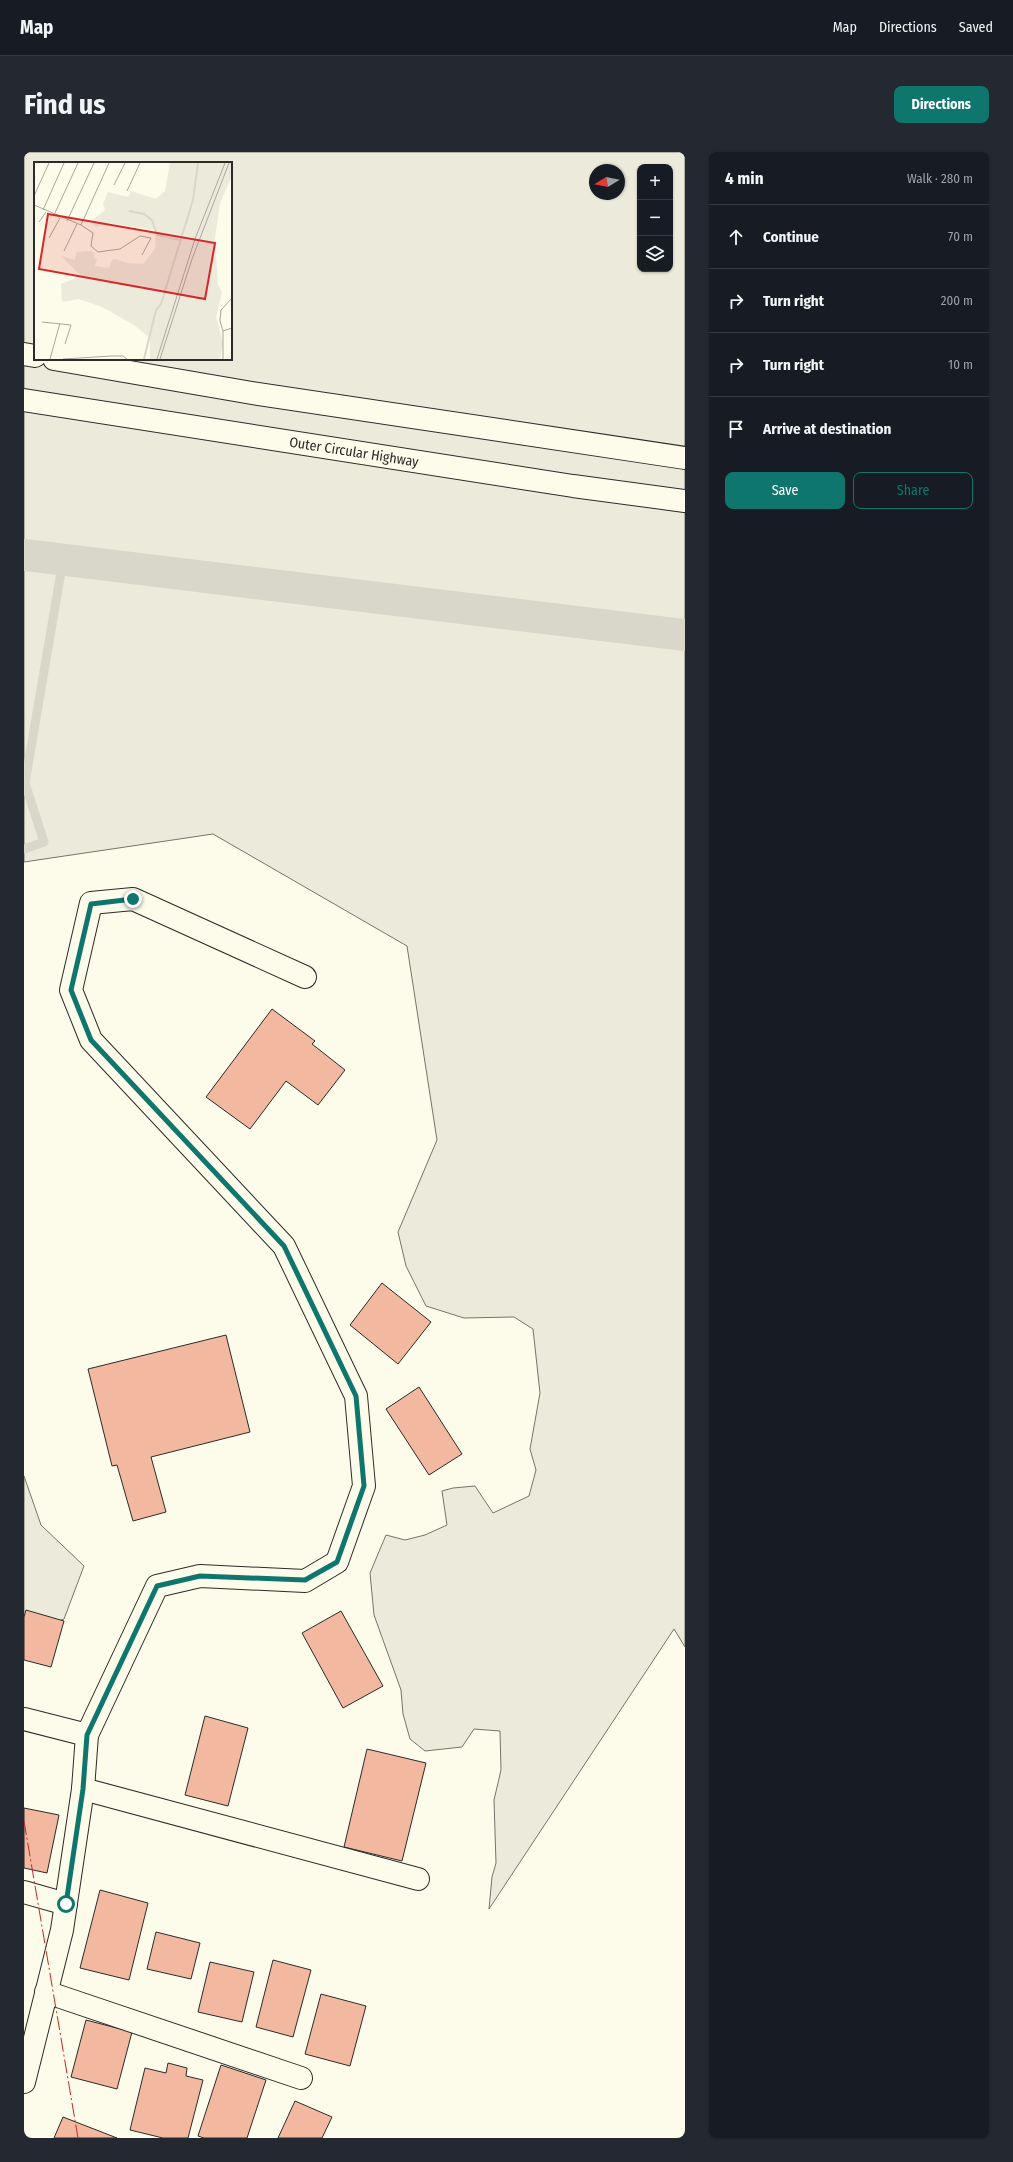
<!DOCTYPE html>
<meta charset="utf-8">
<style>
body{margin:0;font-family:"Fira Sans Condensed",sans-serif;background:#242831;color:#f1f3f6}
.controls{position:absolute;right:12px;top:12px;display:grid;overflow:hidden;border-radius:8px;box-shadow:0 1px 3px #0004}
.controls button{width:36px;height:36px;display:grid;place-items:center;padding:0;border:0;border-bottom:1px solid #363941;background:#171b24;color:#f1f3f6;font:20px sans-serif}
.compass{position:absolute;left:565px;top:12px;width:36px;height:36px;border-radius:50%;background:#171b24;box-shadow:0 1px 3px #0004;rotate:260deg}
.stop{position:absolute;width:12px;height:12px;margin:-9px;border:3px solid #0f766e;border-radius:50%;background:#fff}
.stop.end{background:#0f766e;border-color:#fff;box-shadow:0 1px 4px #0008}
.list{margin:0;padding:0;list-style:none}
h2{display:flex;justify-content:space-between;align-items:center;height:52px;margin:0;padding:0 16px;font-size:17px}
h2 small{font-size:13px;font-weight:400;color:#9ea1a6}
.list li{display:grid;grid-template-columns:26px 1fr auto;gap:12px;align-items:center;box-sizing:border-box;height:64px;padding:0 16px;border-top:1px solid #363941}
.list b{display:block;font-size:15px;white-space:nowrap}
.list em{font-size:13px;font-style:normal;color:#9ea1a6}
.actions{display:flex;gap:8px;padding:12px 16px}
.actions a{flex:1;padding:9px 0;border:1px solid #0f766e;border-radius:8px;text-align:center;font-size:14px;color:#0f766e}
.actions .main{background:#0f766e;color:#fff}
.icon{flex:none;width:22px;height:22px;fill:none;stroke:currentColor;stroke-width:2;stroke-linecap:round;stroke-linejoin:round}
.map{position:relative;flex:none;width:661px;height:1986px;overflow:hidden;border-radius:8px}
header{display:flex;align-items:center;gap:24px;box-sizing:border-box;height:56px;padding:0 20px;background:#171b24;border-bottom:1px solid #363941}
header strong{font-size:19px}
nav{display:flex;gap:22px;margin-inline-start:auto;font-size:14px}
.intro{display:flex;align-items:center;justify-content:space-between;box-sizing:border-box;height:96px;padding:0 24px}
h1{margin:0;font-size:28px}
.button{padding:10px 18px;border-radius:8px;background:#0f766e;color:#fff;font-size:14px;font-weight:700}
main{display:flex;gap:24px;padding:0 24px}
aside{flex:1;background:#171b24;border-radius:8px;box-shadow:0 1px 3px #0004}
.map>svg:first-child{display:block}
.green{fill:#ecebdb;stroke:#74746e;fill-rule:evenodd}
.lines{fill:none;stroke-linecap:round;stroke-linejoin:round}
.stream{stroke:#d8d7c9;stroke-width:9}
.canal{stroke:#d8d7c9;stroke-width:32}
.building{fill:#f2b8a0;stroke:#2b2b2b}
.minor-casing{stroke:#2b2b2b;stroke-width:24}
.highway-casing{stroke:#2b2b2b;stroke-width:24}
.minor{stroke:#fdfbea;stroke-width:22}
.highway{stroke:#fdfbea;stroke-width:22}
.power{stroke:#c62828;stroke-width:1;stroke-dasharray:14 3 2 3;stroke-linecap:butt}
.route{stroke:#0f766e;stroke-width:5}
.labels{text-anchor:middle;stroke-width:3;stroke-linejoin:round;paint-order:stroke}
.street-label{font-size:14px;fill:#2b2b2b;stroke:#fdfbea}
.inset-river{fill:none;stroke:#d8d7c9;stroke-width:2}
.inset-road{fill:none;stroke:#a9a89e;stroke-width:1}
.view{fill:#d62828;fill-opacity:0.15;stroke:#d62828;stroke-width:2}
.inset-edge{fill:none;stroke:#2b2b2b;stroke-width:2}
</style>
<header>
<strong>Map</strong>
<nav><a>Map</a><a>Directions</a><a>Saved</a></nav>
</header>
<div class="intro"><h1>Find us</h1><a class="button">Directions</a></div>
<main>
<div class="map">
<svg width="661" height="1986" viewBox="0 0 661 1986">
<rect width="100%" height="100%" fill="#fdfbea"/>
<g class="green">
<path d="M0 0H661V1495L650 1477 465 1757 468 1725 472 1711 470 1648 477 1618 476 1579 450 1577 438 1595 401 1599 386 1587 379 1562 377 1538 350 1463 346 1421 362 1383 381 1388 401 1383 423 1373 418 1339 429 1336 451 1334 469 1361 505 1344 512 1318 506 1297 516 1241 509 1177 490 1165 440 1166 402 1154 382 1114 374 1080 413 988 383 794 189 682 0 710ZM11 11H207V207H11ZM616 15H646V117H616ZM571 18H595V42H571Z"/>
<path d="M0 1324 17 1373 60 1414 40 1467 0 1482Z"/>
</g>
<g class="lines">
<path class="stream" d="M0 697 20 690 1 631 39 408"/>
<path class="canal" d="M0 403 661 483"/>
</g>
<g class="building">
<path d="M248 857 291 889 288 892 321 918 294 953 262 929 226 977 182 945Z"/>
<path d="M358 1131 407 1170 374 1212 326 1173Z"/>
<path d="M202 1183 226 1280 127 1305 142 1360 109 1369 93 1313 88 1314 64 1217Z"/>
<path d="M395 1235 438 1302 405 1323 362 1257Z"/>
<path d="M2 1458 40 1469 27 1515 0 1508V1465Z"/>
<path d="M317 1459 359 1534 319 1556 278 1481Z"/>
<path d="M181 1564 224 1576 204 1654 161 1643Z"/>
<path d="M343 1597 402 1611 378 1709 320 1695Z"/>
<path d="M0 1656 35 1663 23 1721 0 1716Z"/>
<path d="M76 1738 124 1751 105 1828 56 1816Z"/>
<path d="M132 1780 176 1791 167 1827 123 1817Z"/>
<path d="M249 1808 287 1818 269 1885 232 1875Z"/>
<path d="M186 1810 230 1820 218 1870 174 1860Z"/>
<path d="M297 1842 342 1854 326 1914 281 1902Z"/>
<path d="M62 1868 108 1880 93 1937 47 1925Z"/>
<path d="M144 1911 163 1916 162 1924 179 1928 164 1986H139L106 1978 121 1916 142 1921Z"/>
<path d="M197 1913 242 1928 223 1986H180L174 1984Z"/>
<path d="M271 1949 308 1965 298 1986H254Z"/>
<path d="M39 1965 93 1986H30Z"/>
</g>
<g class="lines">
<g class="minor-casing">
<g id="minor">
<path d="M0 1567 63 1583"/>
<path d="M59 1637 394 1727"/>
<path d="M0 1740 42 1752"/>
<path d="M22 1840 277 1926"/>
<path d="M0 1930 38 1778 59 1637 63 1583 133 1434 176 1424 281 1429 313 1410 340 1334 332 1244 260 1094 67 888 47 838 67 751 109 747 281 825"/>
</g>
</g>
<g class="highway-casing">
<g id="highway">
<path d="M0 202 11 204"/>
<path d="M30 207 228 241 661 306"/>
<path id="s1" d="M0 248 549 334 661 349"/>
</g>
</g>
<use href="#minor" class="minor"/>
<use href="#highway" class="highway"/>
<path class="power" d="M0 1669 54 1986"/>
</g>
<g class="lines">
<path class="route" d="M42 1752 59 1637 63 1583 133 1434 176 1424 281 1428 313 1410 340 1334 332 1244 260 1094 67 888 47 838 67 752 109 747"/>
</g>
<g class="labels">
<g class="street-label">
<text dy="5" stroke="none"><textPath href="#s1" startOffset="334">Outer Circular Highway</textPath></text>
</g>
</g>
<g transform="translate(10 10)">
<rect width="198" height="198" fill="#fdfbea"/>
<path d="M136 1H198V14L186 41 181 76 184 123 188 130 182 155 189 181 186 197H116V176L100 163 68 145 45 137 28 140 27 122 47 114 27 94 41 98 42 90 57 89 60 91V96H63L61 104 75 106 78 98 82 97 92 101 109 102 121 87 122 68 74 61 62 65 57 59 71 48 69 42 74 30 94 35 97 29 122 37 131 29Z" fill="#ecebdb"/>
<path class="inset-river" d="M95 49 110 52 118 58 123 73 146 78M110 197 122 148 127 142 159 38 164 1"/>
<path class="inset-road" d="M80 23 91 1M93 29 106 1M0 34 15 1M0 43 47 63 59 71 57 84 64 90 86 87 106 74 117 76 108 93M9 48 30 1M20 53 44 1M33 59 60 1M5 60 12 50M47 63 75 1M15 76 26 56M30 89 43 62M8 160 37 163 31 182M189 169 186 159 187 148 198 136M16 197 26 161M29 197 78 194H89L93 197M123 197 161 77 191 1M126 197 158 97 195 1M189 197V169L198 166"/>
<path class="view" d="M14 52 181 81 171 137 5 107Z"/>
<rect width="198" height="198" class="inset-edge"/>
</g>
</svg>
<div class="controls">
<button>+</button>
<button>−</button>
<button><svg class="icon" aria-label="layers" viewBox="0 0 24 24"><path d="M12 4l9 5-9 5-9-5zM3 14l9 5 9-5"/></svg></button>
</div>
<svg class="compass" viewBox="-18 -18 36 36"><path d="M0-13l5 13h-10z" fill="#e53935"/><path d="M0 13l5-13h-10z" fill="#9ea1a6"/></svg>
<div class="stop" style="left:42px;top:1752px"></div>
<div class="stop end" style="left:109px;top:747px"></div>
</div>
<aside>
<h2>4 min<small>Walk · 280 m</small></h2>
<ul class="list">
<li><svg class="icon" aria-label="ahead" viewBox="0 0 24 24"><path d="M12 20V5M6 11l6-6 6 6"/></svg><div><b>Continue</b></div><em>70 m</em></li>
<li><svg class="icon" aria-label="right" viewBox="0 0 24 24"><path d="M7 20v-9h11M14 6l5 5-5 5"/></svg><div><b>Turn right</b></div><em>200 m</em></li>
<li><svg class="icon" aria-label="right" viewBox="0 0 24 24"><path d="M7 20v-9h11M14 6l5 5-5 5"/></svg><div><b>Turn right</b></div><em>10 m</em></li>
<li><svg class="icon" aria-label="arrive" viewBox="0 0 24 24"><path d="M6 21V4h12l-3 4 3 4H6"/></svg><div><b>Arrive at destination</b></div></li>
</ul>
<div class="actions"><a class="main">Save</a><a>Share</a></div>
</aside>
</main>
